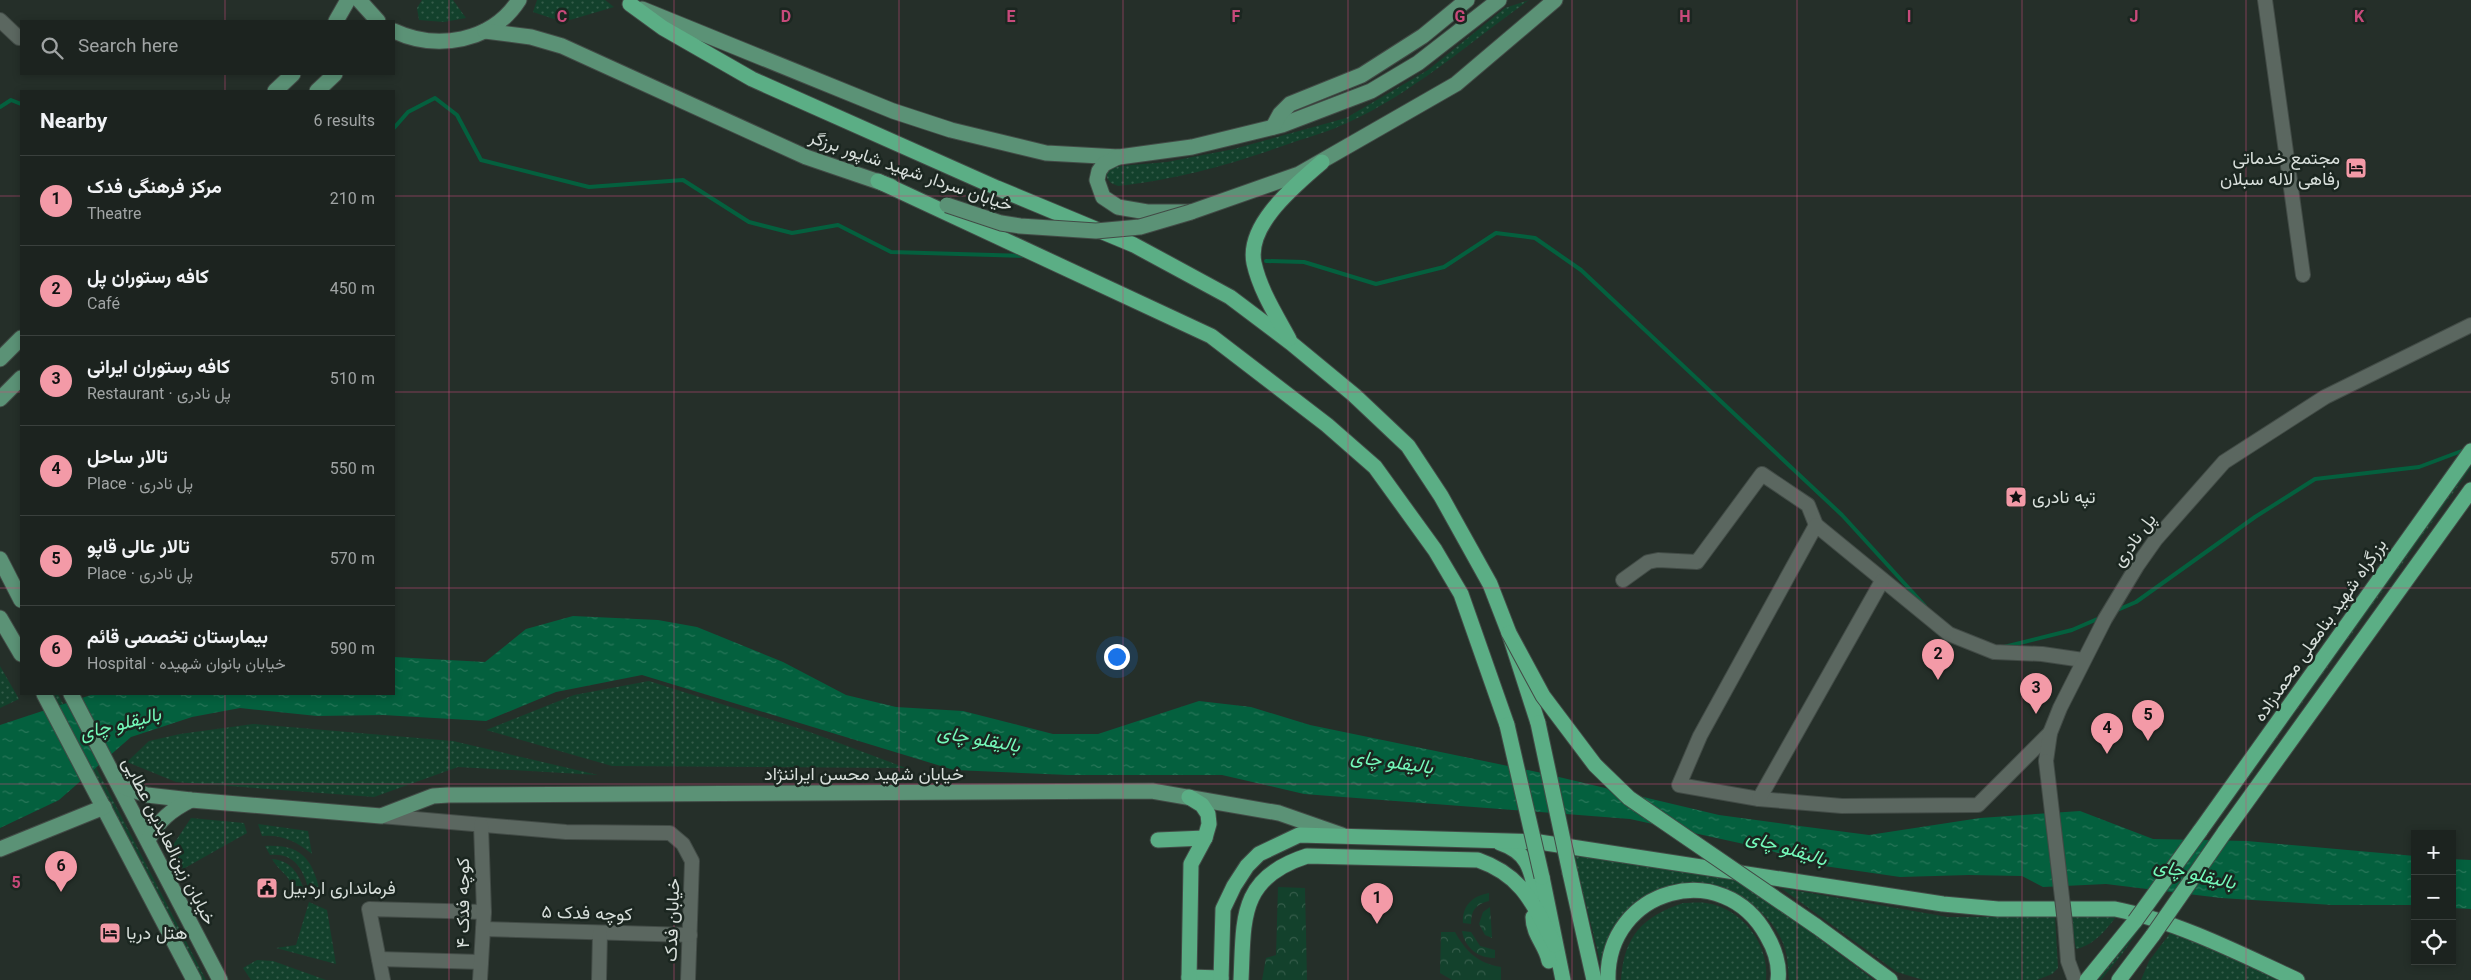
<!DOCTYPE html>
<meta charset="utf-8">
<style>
body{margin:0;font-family:Georgia,Vazirmatn,serif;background:#252b28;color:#f1f3f6}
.controls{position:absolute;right:15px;bottom:15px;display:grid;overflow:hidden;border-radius:0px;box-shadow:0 2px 8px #0003}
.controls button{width:45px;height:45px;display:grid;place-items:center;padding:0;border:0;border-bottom:1px solid #3a403d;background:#1c231f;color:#f1f3f6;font:25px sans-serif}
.you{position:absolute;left:1116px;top:656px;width:18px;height:18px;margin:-12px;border:4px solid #fff;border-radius:50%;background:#1a73e8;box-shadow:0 0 0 8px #1a73e833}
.badge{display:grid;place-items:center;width:32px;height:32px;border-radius:50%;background:#f39aa7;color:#111;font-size:16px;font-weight:700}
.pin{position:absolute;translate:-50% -41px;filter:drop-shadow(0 1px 2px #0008)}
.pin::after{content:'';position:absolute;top:26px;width:18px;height:15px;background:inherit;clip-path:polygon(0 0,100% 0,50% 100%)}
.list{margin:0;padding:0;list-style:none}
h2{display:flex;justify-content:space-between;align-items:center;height:65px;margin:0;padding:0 20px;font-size:21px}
h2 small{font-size:16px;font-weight:400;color:#a0a4a4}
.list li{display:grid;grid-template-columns:32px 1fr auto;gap:15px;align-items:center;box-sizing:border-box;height:90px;padding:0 20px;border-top:1px solid #3a403d}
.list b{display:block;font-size:19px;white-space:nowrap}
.list p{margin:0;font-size:16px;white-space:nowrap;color:#a0a4a4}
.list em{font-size:16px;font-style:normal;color:#a0a4a4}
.icon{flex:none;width:28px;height:28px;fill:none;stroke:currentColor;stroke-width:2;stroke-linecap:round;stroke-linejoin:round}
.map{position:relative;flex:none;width:2471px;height:980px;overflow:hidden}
.search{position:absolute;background:#1c231f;box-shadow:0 2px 8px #0003;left:20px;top:20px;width:375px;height:55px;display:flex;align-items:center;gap:12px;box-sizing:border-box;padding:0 18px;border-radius:0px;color:#a0a4a4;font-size:19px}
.panel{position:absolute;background:#1c231f;box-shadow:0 2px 8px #0003;left:20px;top:90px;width:375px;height:605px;border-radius:0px}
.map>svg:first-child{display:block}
.grass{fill:url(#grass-dots)}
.park{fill:url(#park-crowns)}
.water{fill:url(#water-ripples)}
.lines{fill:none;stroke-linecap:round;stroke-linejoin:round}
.stream{stroke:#04603e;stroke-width:4}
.minor-casing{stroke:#424b46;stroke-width:16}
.major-casing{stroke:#424b46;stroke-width:17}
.highway-casing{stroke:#424b46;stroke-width:17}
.minor{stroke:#5b6760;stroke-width:14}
.major{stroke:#5b9276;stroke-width:15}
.highway{stroke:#5bae85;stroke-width:15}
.minor-bridge-casing{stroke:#424b46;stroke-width:16;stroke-linecap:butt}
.major-bridge-casing{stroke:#424b46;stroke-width:17;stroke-linecap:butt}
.highway-bridge-casing{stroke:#424b46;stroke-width:17;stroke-linecap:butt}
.minor-bridge{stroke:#5b6760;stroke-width:14}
.major-bridge{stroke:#5b9276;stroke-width:15}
.highway-bridge{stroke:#5bae85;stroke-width:15}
.grid{fill:none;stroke:#c84a7b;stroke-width:1;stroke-opacity:0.55}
.labels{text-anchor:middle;stroke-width:5;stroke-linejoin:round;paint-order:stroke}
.poi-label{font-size:18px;fill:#d8dfdb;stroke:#1b2620;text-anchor:start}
.street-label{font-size:18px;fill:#d8dfdb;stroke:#1b2620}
.water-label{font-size:19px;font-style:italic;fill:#74faba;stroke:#1b2620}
.grid-label{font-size:16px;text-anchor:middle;font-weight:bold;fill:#c84a7b;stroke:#1b2620;stroke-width:5;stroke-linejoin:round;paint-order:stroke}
</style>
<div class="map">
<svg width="2471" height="980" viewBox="0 0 2471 980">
<defs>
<pattern id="grass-dots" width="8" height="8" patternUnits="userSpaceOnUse" patternTransform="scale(1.25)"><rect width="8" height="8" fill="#13412c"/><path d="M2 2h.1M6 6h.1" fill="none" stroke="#355c4a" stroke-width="1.8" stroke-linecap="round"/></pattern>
<pattern id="park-crowns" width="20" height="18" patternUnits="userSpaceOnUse" patternTransform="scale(1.25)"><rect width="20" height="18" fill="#13412c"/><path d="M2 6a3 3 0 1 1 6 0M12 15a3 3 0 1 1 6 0" fill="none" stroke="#355c4a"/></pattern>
<pattern id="water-ripples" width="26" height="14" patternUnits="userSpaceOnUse" patternTransform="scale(1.25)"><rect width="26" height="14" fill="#04603e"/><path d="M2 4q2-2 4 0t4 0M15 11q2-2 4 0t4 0" fill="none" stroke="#287659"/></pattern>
</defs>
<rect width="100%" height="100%" fill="#252f29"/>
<g class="grass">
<path d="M422 0H453L466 18 444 22 419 20 417 8Z"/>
<path d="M537 0H605L614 7 563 22 533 12Z"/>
<path d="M1529 0C1470 42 1413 93 1347 123 1330 131 1312 136 1294 142 1232 164 1184 178 1118 186L1111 183 1107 178V171L1110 167 1167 162 1234 149 1346 118 1428 70 1505 8Z"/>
<path d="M2471 460V468L2122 954 2101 980H2095Z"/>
<path d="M0 666 19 699 0 708Z"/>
<path d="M649 681 807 731 906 768 612 766 486 730 574 695Z"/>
<path d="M51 694H58L206 980H199Z"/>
<path d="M253 724 453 741 598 775 458 767 374 797 176 782 127 762 149 741 180 734Z"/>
<path d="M191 818 244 823 247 833 183 869 171 848Z"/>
<path d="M258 824 308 831 312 854C298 842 281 834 262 836Z"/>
<path d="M265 846C303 844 313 860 321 896L309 891C304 871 295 852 270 855Z"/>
<path d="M1573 852 1724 874 1761 895 1874 980H1789C1788 969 1788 956 1784 946 1775 921 1758 907 1735 895 1688 873 1640 889 1612 932 1607 941 1604 955 1601 965Z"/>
<path d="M272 859C289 860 298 872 303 887L292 885C287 873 278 870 272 859Z"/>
<path d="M1781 888 1948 917H2055L2058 968 2052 974 2037 980H1923L1897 972Z"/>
<path d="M309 902 327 910 336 964 276 948 296 945Z"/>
<path d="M1683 903C1690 903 1699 902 1706 903 1742 908 1770 945 1766 980H1621C1624 936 1642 917 1683 903Z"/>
<path d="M2079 915 2116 917C2105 931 2094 945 2076 949L2070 916Z"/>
<path d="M2171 932 2283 980H2141L2149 961Z"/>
<path d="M257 960 273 961 326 980H251L243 968Z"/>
</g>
<g class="park">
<path d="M1278 887 1305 888 1307 980H1262L1266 958 1276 955Z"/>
<path d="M1489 893V901C1476 904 1471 910 1471 924L1463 923C1462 906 1472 896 1489 893Z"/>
<path d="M1490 907 1492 938 1485 935 1479 924 1483 912Z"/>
<path d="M1462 931 1471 932 1480 946 1495 950V958C1478 958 1465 948 1462 931Z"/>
<path d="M1441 932H1455C1466 952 1478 963 1501 967V980H1452L1440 973Z"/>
</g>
<g class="water">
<path d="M573 616 658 620 697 627 783 662 846 695 896 707 963 711 1053 734H1098L1199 701 1251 707 1310 725 1542 773 1719 815 1792 825 1869 835 1980 818 2080 811 2153 839 2247 841 2415 856V905H2332L2221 898 2106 884 2043 887 2022 876 1969 875 1900 877 1824 866 1753 846 1630 819 1304 794 1222 775H1068L954 770 642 675 556 692 486 721 383 715 317 716 240 708 192 717 131 737 59 800 0 828V725L94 694H394V657L485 662 526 629Z"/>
<path d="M2452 859 2471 860V909L2452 908Z"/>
</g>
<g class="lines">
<g class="stream">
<path d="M0 107 11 100 21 104"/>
<path d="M394 128 408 112 435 98 457 115 481 160 589 187 683 180 749 222 792 233 838 225 891 252 1025 256"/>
<path d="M1266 261 1304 262 1376 284 1444 267 1496 233 1535 238 1581 270 1842 515 1925 606"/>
<path d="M2115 611 2136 602 2255 517 2315 479 2419 467 2467 449"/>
<path d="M2004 647 2072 630 2102 617"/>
</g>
<g class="minor-casing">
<g id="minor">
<path d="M2265 0 2303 275"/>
<path d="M0 20 19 38"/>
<path d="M1623 580 1648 562 1658 560 1697 562 1762 474 1808 505 1816 525"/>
<path d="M2050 733 1978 805 1842 806 1759 799 1679 785 1700 736 1816 525 1949 634 1994 652 2042 654 2083 660"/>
<path d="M2046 761 2050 733 2060 708 2105 619 2137 566 2156 539 2224 462 2325 397 2471 325"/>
<path d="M1759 799 1882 581"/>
<path d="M381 816 566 832 670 833 683 844 692 861 688 980"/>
<path d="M2065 923 2068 961 2075 980"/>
<path d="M483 929 690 935"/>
<path d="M379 959 481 962"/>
<path d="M383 980 369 909 484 912"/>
<path d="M480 980 484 912 481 825"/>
<path d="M599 980 600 933"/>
</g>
</g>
<g class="major-casing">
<g id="major">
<path d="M359 0 378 21"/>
<path d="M642 9 893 111 951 130 1046 153 1119 157 1192 147 1282 125 1371 91 1418 63 1499 0"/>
<path d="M336 21 348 0"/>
<path d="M394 31C437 51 492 42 519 0"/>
<path d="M485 31 531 37 562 46 806 157 891 186"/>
<path d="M275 91 293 74"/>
<path d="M317 91 335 74"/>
<path d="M1273 127 1280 114 1290 104 1362 75 1423 36 1467 0"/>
<path d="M1118 157 1104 164 1099 171 1097 180 1103 197 1118 207 1147 212H1191L1299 174 1456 84 1555 0"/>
<path d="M0 359 21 338"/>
<path d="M0 399 21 378"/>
<path d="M0 559 21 600"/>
<path d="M0 618 21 654"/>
<path d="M44 694 194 980"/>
<path d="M71 694 220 980"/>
<path d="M120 786 147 795 191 800 381 816 433 796 448 795 1152 791 1279 813 1342 835"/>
<path d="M148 840C159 820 171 810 191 800"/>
<path d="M0 849 104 807"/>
</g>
</g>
<g class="highway-casing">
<g id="highway">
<path d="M630 4 663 28 752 79 997 188 1134 245 1230 297 1291 343 1354 395 1408 446 1441 496 1490 584 1509 633 1538 723"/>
<path d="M878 181 1211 336 1327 425 1375 467 1435 550 1461 594 1507 725"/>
<path d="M1289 339C1276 315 1260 290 1254 263 1246 224 1297 184 1322 162"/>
<path d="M2200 831 2471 451"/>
<path d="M2224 833 2471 490"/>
<path d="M1158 840 1205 838"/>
<path d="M1500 843C1527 852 1531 868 1536 894"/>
<path d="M1570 873 1594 980"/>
<path d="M1542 877 1563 980"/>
<path d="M1533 917C1533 935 1546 945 1549 961"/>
<path d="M1816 926 1890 980"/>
<path d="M1189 977 1221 978"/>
<path d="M1189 980 1191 864 1205 838 1209 824 1208 814 1202 805 1189 797"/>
<path d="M1221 980 1223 909 1234 886 1247 866 1259 854 1299 835 1539 842 1943 904 1998 909H2115C2176 921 2241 954 2297 980"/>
<path d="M1241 980C1244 920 1238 878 1307 856L1478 860C1524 876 1534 906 1555 945"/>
<path d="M1608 980C1606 888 1724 856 1767 936 1774 948 1780 965 1778 980"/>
<path d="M2087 980 2135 921"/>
<path d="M2119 980 2153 935"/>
</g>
</g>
<use href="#minor" class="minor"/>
<use href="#major" class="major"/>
<use href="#highway" class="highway"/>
<g class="minor-bridge-casing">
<path id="minor-bridge" d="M2046 761 2065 923"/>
</g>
<g class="major-bridge-casing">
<path id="major-bridge" d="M947 205 1001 223 1020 226 1096 231 1140 227 1191 212"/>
</g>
<g class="highway-bridge-casing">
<g id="highway-bridge">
<path d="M1509 633 1543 696 1595 765 1629 798 1816 926"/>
<path d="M1538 723 1570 873"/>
<path d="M1507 725 1542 877"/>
<path d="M2135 921 2200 831"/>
<path d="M2153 935 2224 833"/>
</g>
</g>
<use href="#minor-bridge" class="minor-bridge"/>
<use href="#major-bridge" class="major-bridge"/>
<use href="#highway-bridge" class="highway-bridge"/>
</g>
<path class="grid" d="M225 0V21M449 0V980M674 0V980M899 0V980M1123 0V980M1348 0V980M1572 0V980M1797 0V980M2022 0V980M2246 0V980M225 74V91M0 196H21M394 196H2471M0 392H21M394 392H2471M0 588H21M394 588H2471M225 694V980M0 784H2471"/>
<defs>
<g id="hotel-square" transform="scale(1.125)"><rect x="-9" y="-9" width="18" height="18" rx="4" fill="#f39aa7" stroke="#1b2620"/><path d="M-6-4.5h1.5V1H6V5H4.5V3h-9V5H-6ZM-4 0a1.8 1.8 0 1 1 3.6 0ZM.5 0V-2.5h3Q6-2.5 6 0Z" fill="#111"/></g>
<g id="sight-square" transform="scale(1.125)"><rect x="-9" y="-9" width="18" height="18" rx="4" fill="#f39aa7" stroke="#1b2620"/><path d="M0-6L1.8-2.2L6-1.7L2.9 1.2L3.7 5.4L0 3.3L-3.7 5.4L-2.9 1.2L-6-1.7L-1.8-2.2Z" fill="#111"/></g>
<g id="civic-square" transform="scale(1.125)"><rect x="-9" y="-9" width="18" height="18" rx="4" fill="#f39aa7" stroke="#1b2620"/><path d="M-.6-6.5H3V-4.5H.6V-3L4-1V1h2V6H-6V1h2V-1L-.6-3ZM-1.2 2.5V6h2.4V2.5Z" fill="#111"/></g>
</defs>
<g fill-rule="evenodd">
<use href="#hotel-square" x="2356" y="168"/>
<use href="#sight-square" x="2016" y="497"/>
<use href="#civic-square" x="267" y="888"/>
<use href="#hotel-square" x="110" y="933"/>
</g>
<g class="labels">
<g class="poi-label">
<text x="2340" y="164" text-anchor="end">مجتمع خدماتی<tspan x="2340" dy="21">رفاهی لاله سبلان</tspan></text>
<text x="2032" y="503">تپه نادری</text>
<text x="283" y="894">فرمانداری اردبیل</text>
<text x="126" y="939">هتل دریا</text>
</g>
<g class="street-label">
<text transform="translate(911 171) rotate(19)" y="6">خیابان سردار شهید شاپور برزگر</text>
<text transform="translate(2134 540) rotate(-54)" y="6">پل نادری</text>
<text transform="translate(2320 630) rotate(-55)" y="6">بزرگراه شهید بنامعلی محمدزاده</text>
<text x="864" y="780">خیابان شهید محسن ایراننژاد</text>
<text transform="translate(169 841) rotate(63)" y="6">خیابان زین‌العابدین عطایی</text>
<text transform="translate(463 903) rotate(-90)" y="6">کوچه فدک ۴</text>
<text transform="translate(587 913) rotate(2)" y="6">کوچه فدک ۵</text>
<text transform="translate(672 920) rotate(-88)" y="6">خیابان فدک</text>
</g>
<g class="water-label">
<text transform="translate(120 723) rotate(-14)" y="7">بالیقلو چای</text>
<text transform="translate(979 738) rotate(10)" y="7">بالیقلو چای</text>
<text transform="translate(1392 761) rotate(8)" y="7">بالیقلو چای</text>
<text transform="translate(1787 847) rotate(17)" y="7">بالیقلو چای</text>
<text transform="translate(2195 873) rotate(13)" y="7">بالیقلو چای</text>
</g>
</g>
<g class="grid-label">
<text x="562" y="22">C</text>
<text x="786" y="22">D</text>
<text x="1011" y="22">E</text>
<text x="1236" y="22">F</text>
<text x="1460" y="22">G</text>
<text x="1685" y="22">H</text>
<text x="1909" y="22">I</text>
<text x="2134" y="22">J</text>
<text x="2359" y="22">K</text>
<text x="16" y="888">5</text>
</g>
</svg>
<div class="controls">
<button>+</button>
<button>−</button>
<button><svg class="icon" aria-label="locate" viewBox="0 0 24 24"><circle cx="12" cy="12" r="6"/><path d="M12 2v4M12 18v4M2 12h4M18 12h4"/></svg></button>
</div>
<div class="you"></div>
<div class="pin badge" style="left:1377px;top:924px">1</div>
<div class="pin badge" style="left:1938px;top:680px">2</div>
<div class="pin badge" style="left:2036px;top:714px">3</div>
<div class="pin badge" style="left:2107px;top:754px">4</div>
<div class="pin badge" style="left:2148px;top:741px">5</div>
<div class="pin badge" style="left:61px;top:892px">6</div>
<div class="search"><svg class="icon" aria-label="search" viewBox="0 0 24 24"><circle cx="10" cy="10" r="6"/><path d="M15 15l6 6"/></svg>Search here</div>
<section class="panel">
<h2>Nearby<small>6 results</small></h2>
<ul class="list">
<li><span class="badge">1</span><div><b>مرکز فرهنگی فدک</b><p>Theatre</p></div><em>210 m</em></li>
<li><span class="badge">2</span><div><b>کافه رستوران پل</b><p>Café</p></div><em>450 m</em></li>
<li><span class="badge">3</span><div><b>کافه رستوران ایرانی</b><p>Restaurant · پل نادری</p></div><em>510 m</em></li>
<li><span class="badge">4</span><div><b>تالار ساحل</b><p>Place · پل نادری</p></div><em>550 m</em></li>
<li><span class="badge">5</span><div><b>تالار عالی قاپو</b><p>Place · پل نادری</p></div><em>570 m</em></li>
<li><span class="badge">6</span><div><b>بیمارستان تخصصی قائم</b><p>Hospital · خیابان بانوان شهیده</p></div><em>590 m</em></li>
</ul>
</section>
</div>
